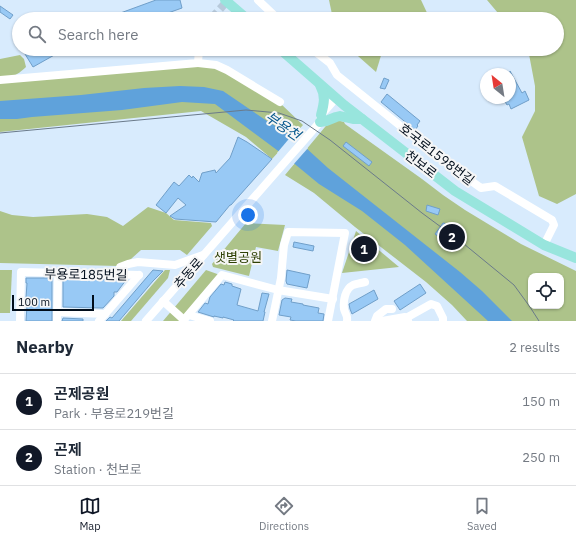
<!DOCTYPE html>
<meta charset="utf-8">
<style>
body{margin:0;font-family:"IBM Plex Sans","Noto Sans KR",sans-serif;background:#f2f2f3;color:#1f2937}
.controls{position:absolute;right:12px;bottom:12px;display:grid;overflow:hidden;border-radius:8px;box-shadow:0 1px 3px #0004}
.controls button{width:36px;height:36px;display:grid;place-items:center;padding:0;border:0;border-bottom:1px solid #e0e1e3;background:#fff;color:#1f2937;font:20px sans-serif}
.compass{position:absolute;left:480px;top:68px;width:36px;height:36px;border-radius:50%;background:#fff;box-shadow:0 1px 3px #0004;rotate:330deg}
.scale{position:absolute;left:12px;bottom:10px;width:82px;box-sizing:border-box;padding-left:4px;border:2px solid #000d1b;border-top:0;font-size:11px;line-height:14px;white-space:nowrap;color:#000d1b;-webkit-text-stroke:3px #f6f6f6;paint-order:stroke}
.you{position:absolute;left:248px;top:215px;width:14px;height:14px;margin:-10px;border:3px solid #fff;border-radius:50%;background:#1a73e8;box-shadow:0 0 0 6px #1a73e833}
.badge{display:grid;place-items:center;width:26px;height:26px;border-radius:50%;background:#111827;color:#fff;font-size:13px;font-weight:700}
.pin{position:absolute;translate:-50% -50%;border:2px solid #fff;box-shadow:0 1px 4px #0006}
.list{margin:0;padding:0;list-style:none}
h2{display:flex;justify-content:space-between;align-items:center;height:52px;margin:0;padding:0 16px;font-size:17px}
h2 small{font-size:13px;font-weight:400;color:#747a83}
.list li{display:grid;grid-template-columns:26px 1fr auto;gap:12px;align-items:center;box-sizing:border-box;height:56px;padding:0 16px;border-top:1px solid #e0e1e3}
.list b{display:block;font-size:15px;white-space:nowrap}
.list p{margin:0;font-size:13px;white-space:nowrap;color:#747a83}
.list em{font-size:13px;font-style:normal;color:#747a83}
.icon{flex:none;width:22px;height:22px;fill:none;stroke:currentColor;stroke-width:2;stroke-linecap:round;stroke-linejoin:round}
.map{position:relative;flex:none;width:576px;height:321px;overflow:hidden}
.search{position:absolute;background:#fff;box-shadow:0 1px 3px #0004;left:12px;right:12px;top:12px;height:44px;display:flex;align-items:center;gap:10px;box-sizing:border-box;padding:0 14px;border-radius:22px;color:#747a83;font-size:15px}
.sheet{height:164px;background:#fff}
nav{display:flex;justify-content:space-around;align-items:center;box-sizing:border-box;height:56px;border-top:1px solid #e0e1e3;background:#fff;font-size:11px;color:#747a83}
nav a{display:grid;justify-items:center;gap:2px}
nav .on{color:#111827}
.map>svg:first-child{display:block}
.green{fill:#adc38a;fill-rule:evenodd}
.water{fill:#5fa2db}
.pier{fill:#d8ebfd}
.building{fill:#98c9f5;stroke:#709fc9}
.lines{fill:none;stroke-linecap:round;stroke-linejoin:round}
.minor-tunnel{stroke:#b8cadb;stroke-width:8;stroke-dasharray:8 4;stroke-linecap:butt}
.minor{stroke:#fff;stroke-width:8}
.major{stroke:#98e5dd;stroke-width:10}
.tram{stroke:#6a7a8a;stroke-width:1}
.labels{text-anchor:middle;stroke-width:4;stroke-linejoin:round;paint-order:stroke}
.street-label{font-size:13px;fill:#000d1b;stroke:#f6f6f6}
.park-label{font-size:13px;fill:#2f4106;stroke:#f6f6f6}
.water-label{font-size:14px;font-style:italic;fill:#08598e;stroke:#f6f6f6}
</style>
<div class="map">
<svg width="576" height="321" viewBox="0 0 576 321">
<rect width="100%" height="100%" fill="#d8ebfd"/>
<g class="green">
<path d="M329 0H421L429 17 427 19H333Z"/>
<path d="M487 0H576V194L557 204 539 196 522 137 535 111V86L528 49H557V19H503Z"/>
<path d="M350 49H383L376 72Z"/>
<path d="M20 55 24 59 26 67C15 77 14 76 0 77V59Z"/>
<path d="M195 65 215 66 281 104 303 125 272 159 246 137 201 111 0 132V82Z"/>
<path d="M337 120 344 122 345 124 422 179 443 195 465 210 521 244 576 271V321H467L452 305 426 282 355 227 314 193 285 175 330 121ZM531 276H561V306H531Z"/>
<path d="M148 207 166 213 174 220 211 223 212 226 187 255 180 250H141L131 259 118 266 0 263V211L12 215 33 217 87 214 107 217 123 226Z"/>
<path d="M246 223 285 225 278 251 256 247 249 276 213 267 212 264Z"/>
<path d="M356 231 399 267 342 273Z"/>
<path d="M0 270H12L10 313H0Z"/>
<path d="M165 270H170L168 278 131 321H121Z"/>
<path d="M206 270 220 275 180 321H163Z"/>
</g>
<path class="water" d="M180 86 204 87 223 91 267 121 294 137 328 168 460 272 482 291 512 321H488L405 245 362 211 319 184 285 156 215 104 182 102 122 110 32 117 17 119H0V101L81 95 144 88Z"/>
<path class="pier" d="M293 134 308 148 293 165 277 153Z"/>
<g class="building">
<path d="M156 0H180L182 8 151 19H104Z"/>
<path d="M0 6 13 15 10 19 0 12Z"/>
<path d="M35 49H65L33 67 25 54Z"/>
<path d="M510 71 522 93 525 91 529 100 511 109 509 104 507 105 503 98H510Z"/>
<path d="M384 78 389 80 385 89 380 88Z"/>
<path d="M387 94 420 121 417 125 418 126 415 130 381 102Z"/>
<path d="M238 137 247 142 272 159 231 205H230L216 222 175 219 170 216 186 205 178 198 166 213 156 205 174 182 179 186 189 175 192 178 193 176 199 182 202 173 215 170 216 173 230 158Z"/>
<path d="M346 142 372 162 369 166 343 146Z"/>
<path d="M427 205 440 209 438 215 426 211Z"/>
<path d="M443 223H444L464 237 455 249 435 234Z"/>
<path d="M294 242 314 246 313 251 293 247Z"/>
<path d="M153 270 163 271 153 281 119 321H106L110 317 112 318Z"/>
<path d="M287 270 310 275 307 288 287 284 286 281Z"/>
<path d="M26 278H52V321H26L27 306H26V298L27 283H26Z"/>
<path d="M63 279 126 280 117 292H114V296L103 308H101L63 307Z"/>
<path d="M225 282 232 284V286L241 289 237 305 258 311 262 293 269 294 264 312H265L263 321H233L234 320 223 317V318L214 316V317L198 312 205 303 208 304 210 297 221 284 224 285Z"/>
<path d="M420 284 426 293 400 310 394 301Z"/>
<path d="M374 290 378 299 352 314 350 309 349 304Z"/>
<path d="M285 298 292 299 291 302 303 304V305L319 308 318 313 324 314 323 321H296L290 320 291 317 279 315 282 300Z"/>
<path d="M63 318 83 319V321H62Z"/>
</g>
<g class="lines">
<path class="minor-tunnel" d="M212 18 228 0"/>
<g class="minor">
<path d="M258 0 278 19"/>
<path d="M211 19 212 18"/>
<path d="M312 49 330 63 337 75 449 165 481 188 495 186 552 220 554 225 544 245"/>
<path d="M198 63 216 65 227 70 280 102"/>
<path d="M0 80 198 63 199 49"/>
<path d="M118 274 120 267 128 264 138 262 175 265 203 255"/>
<path d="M163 301 184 320"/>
<path d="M57 312 105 314"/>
<path d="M189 315 210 321"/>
<path d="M406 318 431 304 437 306 443 318V321"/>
<path d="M20 321 21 272 139 275"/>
<path d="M57 321 58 273"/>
<path d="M99 321 139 275"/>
<path d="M146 321 320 122 321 115 336 98"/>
<path d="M183 321 222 275 278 290 333 299"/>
<path d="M272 321 281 278 284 245 288 232 345 233 328 321"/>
<path d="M347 321C348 315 345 314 344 309 343 301 345 289 353 285 356 284 361 283 365 282"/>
<path d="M375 321 377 316 386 309H392"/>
<path d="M382 321 405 317 408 321"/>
</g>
<g class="major">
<path d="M225 0 247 19"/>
<path d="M280 49 344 105 455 191 544 245 576 258"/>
<path d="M320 85C326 96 324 104 321 115"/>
<path d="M320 122 326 121 336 117 340 116 353 119H362"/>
</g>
<path class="tram" d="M0 133 246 110 279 113 302 121 330 140 422 213 464 244 514 285 530 307 539 321"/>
</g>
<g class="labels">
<g class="street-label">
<text transform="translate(437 154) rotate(38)" y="5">호국로1598번길</text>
<text transform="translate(421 164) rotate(38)" y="5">천보로</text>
<text transform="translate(188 273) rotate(-49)" y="5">추동로</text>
<text transform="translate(86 274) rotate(1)" y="5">부용로185번길</text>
</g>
<g class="park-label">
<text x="238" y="262">샛별공원</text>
</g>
<g class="water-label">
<text transform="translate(283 126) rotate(34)" y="5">부용천</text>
</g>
</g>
</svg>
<div class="controls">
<button><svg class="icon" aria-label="locate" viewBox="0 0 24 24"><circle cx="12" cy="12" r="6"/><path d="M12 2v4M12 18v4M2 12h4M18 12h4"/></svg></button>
</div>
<svg class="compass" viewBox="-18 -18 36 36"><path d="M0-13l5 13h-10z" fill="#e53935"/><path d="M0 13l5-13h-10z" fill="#747a83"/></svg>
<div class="scale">100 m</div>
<div class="you"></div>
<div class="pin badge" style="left:364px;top:249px">1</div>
<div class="pin badge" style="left:452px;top:237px">2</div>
<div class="search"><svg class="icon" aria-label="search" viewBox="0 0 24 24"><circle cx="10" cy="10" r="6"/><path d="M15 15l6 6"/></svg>Search here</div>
</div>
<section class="sheet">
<h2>Nearby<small>2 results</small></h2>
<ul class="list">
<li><span class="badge">1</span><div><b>곤제공원</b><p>Park · 부용로219번길</p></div><em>150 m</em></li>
<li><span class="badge">2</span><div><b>곤제</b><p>Station · 천보로</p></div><em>250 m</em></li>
</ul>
</section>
<nav>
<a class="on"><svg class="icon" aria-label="map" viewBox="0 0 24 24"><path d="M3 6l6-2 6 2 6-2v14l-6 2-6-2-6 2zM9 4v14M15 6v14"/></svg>Map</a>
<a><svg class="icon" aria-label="directions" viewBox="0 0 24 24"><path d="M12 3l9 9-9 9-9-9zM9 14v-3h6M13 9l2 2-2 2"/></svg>Directions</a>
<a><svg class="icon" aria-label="saved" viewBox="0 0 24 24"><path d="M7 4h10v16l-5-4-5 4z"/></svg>Saved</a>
</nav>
